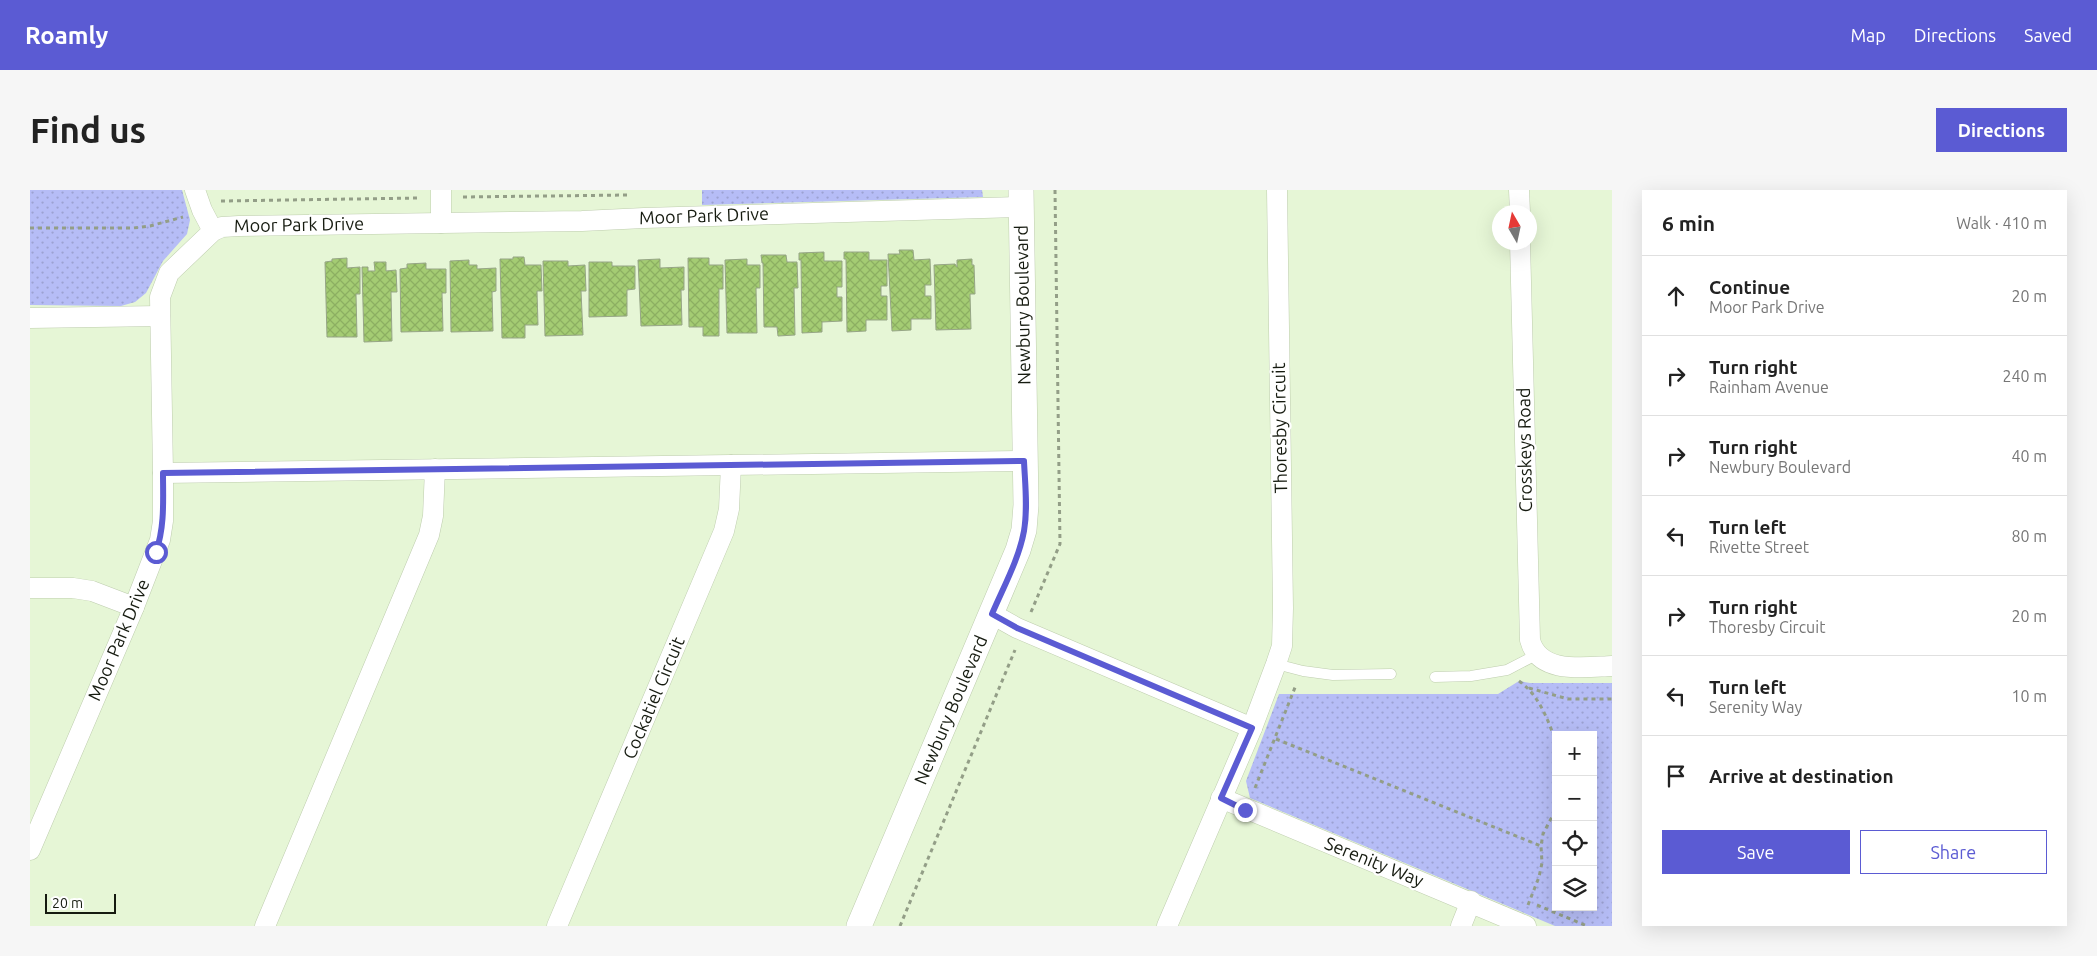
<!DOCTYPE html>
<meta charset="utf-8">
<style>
body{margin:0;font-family:Ubuntu,sans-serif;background:#f6f6f6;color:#222}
.controls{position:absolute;right:15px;bottom:15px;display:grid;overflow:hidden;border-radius:0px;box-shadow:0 5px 20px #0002}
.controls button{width:45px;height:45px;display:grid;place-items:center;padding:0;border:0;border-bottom:1px solid #e0e0e0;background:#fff;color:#222;font:25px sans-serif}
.compass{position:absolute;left:1462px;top:15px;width:45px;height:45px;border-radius:50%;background:#fff;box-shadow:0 5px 20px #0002;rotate:351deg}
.scale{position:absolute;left:15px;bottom:12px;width:71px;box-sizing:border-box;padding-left:5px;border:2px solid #161b10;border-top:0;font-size:14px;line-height:18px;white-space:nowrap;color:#161b10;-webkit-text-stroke:4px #fff;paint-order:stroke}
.stop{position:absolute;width:15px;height:15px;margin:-11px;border:4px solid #5b5bd3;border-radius:50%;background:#fff}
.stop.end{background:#5b5bd3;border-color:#fff;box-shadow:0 1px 5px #0008}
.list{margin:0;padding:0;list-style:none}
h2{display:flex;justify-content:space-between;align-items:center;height:65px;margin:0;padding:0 20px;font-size:21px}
h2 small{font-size:16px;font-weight:400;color:#767676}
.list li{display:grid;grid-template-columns:32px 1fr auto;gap:15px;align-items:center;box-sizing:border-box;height:80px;padding:0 20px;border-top:1px solid #e0e0e0}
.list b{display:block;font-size:19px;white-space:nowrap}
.list p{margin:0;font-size:16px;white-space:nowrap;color:#767676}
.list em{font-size:16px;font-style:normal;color:#767676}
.actions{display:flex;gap:10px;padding:15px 20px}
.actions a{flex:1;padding:11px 0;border:1px solid #5b5bd3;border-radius:0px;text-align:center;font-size:18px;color:#5b5bd3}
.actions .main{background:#5b5bd3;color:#fff}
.icon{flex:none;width:28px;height:28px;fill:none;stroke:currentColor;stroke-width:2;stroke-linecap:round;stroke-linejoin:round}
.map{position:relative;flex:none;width:1582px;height:736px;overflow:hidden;border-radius:0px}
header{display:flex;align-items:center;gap:30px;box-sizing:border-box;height:70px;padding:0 25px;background:#5b5bd3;color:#fff}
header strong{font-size:24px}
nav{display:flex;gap:28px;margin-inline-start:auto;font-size:18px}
.intro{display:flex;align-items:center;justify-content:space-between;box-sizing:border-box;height:120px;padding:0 30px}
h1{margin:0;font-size:35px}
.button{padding:12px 22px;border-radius:0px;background:#5b5bd3;color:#fff;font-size:18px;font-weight:700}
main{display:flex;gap:30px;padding:0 30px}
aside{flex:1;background:#fff;border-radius:0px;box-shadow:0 5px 20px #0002}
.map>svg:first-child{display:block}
.park{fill:url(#park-dots);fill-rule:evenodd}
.building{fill:url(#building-cross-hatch);stroke:#96a586}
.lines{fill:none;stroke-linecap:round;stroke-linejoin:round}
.service-casing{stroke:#becdae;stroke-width:11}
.minor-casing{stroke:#becdae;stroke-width:21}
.tertiary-casing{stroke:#becdae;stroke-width:26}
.path{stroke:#939e87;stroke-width:3;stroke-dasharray:4 4;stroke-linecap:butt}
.service{stroke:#fff;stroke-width:10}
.minor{stroke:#fff;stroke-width:20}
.tertiary{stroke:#fff;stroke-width:25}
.route{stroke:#5b5bd3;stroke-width:6}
.labels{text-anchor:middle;stroke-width:4.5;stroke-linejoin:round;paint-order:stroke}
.street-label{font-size:18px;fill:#161b10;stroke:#fff}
</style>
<header>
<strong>Roamly</strong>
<nav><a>Map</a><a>Directions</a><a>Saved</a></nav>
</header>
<div class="intro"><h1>Find us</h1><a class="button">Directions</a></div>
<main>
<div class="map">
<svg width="1582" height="736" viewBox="0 0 1582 736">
<defs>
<pattern id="park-dots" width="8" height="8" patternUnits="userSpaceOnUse" patternTransform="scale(1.25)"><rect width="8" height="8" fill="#b6bdf6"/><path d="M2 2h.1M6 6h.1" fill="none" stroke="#9ca2d2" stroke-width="1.8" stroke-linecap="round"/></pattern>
<pattern id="building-cross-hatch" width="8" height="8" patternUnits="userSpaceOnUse" patternTransform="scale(1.25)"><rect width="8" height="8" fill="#a4cc73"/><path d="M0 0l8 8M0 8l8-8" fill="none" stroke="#8caf62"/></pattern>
</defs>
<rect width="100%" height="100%" fill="#e6f6d6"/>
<g class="park">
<path d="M0 0H152L160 30 157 44 133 71 116 103 105 112 91 116 0 115Z"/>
<path d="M672 0H952L953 7 672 15Z"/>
<path d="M1489 491 1500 493H1582V736H1525L1220 608 1216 591 1249 504H1468ZM1526 545H1563V717H1526Z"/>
</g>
<g class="building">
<path d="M869 60H883L884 70 900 69 901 95H895V106H901V129H881V140L862 141 858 64H870Z"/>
<path d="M794 62V71H812V97H807V107H812V131L792 132V142L772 143 771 70H769V63Z"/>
<path d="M814 62H839V70H857V96H851V106H857V130H836V141L817 142 816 69H814Z"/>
<path d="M731 65H756L757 72H767L768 98H764L765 145 748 146 747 137H734L733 73H732Z"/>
<path d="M483 67H494L495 75H511L512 101H507L508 135H495V148H472L470 69H483Z"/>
<path d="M317 68V78L330 77V104H326L327 147H297L295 72 302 71V69Z"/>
<path d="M658 68H679V75H693V99H689V146H673V137H659Z"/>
<path d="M630 69V78L654 77V100H651L652 135 611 136 608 70Z"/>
<path d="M717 69V75H730V98H726L727 143H697L695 70Z"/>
<path d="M942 69V75H944L945 104H940L941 139 906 140 904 75 925 74 927 77V70Z"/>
<path d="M439 70V75H447V79L466 78V101L462 102 463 141 421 142 420 71Z"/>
<path d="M513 71H538V76L555 75 556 101H551L553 145 515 146Z"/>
<path d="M344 72H356V81L366 80 367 102H361L362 151 334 152 332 77H338V81H345Z"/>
<path d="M559 72H582V76H605V99L597 100V126L559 127Z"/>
<path d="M396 73V79H416V103H412L413 141 371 142 370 79 377 78V74Z"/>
</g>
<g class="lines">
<g class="service-casing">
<g id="service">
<path d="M1246 474 1273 481 1303 485 1361 484"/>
<path d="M1405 487 1441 486 1477 480 1506 465"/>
</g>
</g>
<g class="minor-casing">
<g id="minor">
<path d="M165 0 172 20 183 41"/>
<path d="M411 0V33"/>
<path d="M1489 0 1490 22"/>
<path d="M1490 52 1500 450C1509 485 1555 477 1582 476"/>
<path d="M0 128 130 126"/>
<path d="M133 283 994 271"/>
<path d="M0 398H43L62 401 104 417"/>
<path d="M962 424 987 438 1222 538"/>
<path d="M1191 608 1496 736"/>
<path d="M0 660 104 417 130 350 133 331V283L130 107 139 83 183 41 192 37 209 36 552 31 614 28 992 17"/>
<path d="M235 736 399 345 403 326 405 279"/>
<path d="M527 736 694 341 699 319 701 275"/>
<path d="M1137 736 1222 538 1246 474 1252 456 1253 418 1247 0"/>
<path d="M1431 736 1441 711"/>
</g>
</g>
<g class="tertiary-casing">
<path id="tertiary" d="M829 736 988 360 994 340 996 315 991 0"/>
</g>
<g class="path">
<path d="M433 7 597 5"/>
<path d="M191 11 389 8"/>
<path d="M0 38H103L120 36 153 27"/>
<path d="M1001 422 1030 354 1025 0"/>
<path d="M1489 491C1509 505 1518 530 1526 552"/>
<path d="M1499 498 1538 509H1582"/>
<path d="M1246 549 1511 656"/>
<path d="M1225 598 1266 495"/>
<path d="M1498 715 1509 687 1512 673 1511 656 1513 644 1526 619"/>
<path d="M1507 715 1557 736"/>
<path d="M870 736 985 460"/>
</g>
<use href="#service" class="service"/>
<use href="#minor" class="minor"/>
<use href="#tertiary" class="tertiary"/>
</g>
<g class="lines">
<path class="route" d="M126 362C135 336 133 309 133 283L994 271C995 294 998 318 994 341 989 369 973 398 962 424L987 438 1222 538 1191 608 1215 620"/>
</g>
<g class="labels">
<g class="street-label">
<text transform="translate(674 26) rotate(-2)" y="6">Moor Park Drive</text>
<text transform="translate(269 35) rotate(-1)" y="6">Moor Park Drive</text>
<text transform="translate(993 115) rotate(-91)" y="6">Newbury Boulevard</text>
<text transform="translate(1250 238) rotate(-91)" y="6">Thoresby Circuit</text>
<text transform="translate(1495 260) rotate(-91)" y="6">Crosskeys Road</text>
<text transform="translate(89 450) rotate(-67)" y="6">Moor Park Drive</text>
<text transform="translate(624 508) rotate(-67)" y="6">Cockatiel Circuit</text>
<text transform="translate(921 520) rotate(-67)" y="6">Newbury Boulevard</text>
<text transform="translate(1344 672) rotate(22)" y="6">Serenity Way</text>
</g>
</g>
</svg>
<div class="controls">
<button>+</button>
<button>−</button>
<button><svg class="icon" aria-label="locate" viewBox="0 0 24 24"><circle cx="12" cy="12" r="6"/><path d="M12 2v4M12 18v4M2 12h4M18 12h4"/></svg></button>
<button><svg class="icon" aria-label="layers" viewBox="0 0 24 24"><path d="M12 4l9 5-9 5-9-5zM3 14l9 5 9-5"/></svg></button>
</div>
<svg class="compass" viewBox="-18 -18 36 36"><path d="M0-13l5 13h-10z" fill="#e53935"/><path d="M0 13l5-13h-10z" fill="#767676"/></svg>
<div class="scale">20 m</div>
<div class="stop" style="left:126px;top:362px"></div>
<div class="stop end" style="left:1215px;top:620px"></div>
</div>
<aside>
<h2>6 min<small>Walk · 410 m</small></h2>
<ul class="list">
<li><svg class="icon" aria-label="ahead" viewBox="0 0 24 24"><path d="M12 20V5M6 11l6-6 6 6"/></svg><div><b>Continue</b><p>Moor Park Drive</p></div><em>20 m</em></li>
<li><svg class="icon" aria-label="right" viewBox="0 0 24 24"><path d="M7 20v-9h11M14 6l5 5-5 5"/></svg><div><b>Turn right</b><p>Rainham Avenue</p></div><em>240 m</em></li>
<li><svg class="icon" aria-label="right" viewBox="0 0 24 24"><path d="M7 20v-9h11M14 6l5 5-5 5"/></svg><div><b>Turn right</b><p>Newbury Boulevard</p></div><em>40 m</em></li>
<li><svg class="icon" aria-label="left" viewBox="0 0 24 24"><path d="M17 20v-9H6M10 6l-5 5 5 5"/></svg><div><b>Turn left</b><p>Rivette Street</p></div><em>80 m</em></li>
<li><svg class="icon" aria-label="right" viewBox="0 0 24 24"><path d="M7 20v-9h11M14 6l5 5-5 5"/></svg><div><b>Turn right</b><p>Thoresby Circuit</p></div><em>20 m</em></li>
<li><svg class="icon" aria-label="left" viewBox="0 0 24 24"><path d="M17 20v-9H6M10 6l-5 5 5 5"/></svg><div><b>Turn left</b><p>Serenity Way</p></div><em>10 m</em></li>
<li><svg class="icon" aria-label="arrive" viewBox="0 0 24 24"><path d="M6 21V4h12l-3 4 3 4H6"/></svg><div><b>Arrive at destination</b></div></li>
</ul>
<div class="actions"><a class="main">Save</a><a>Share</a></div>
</aside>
</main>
